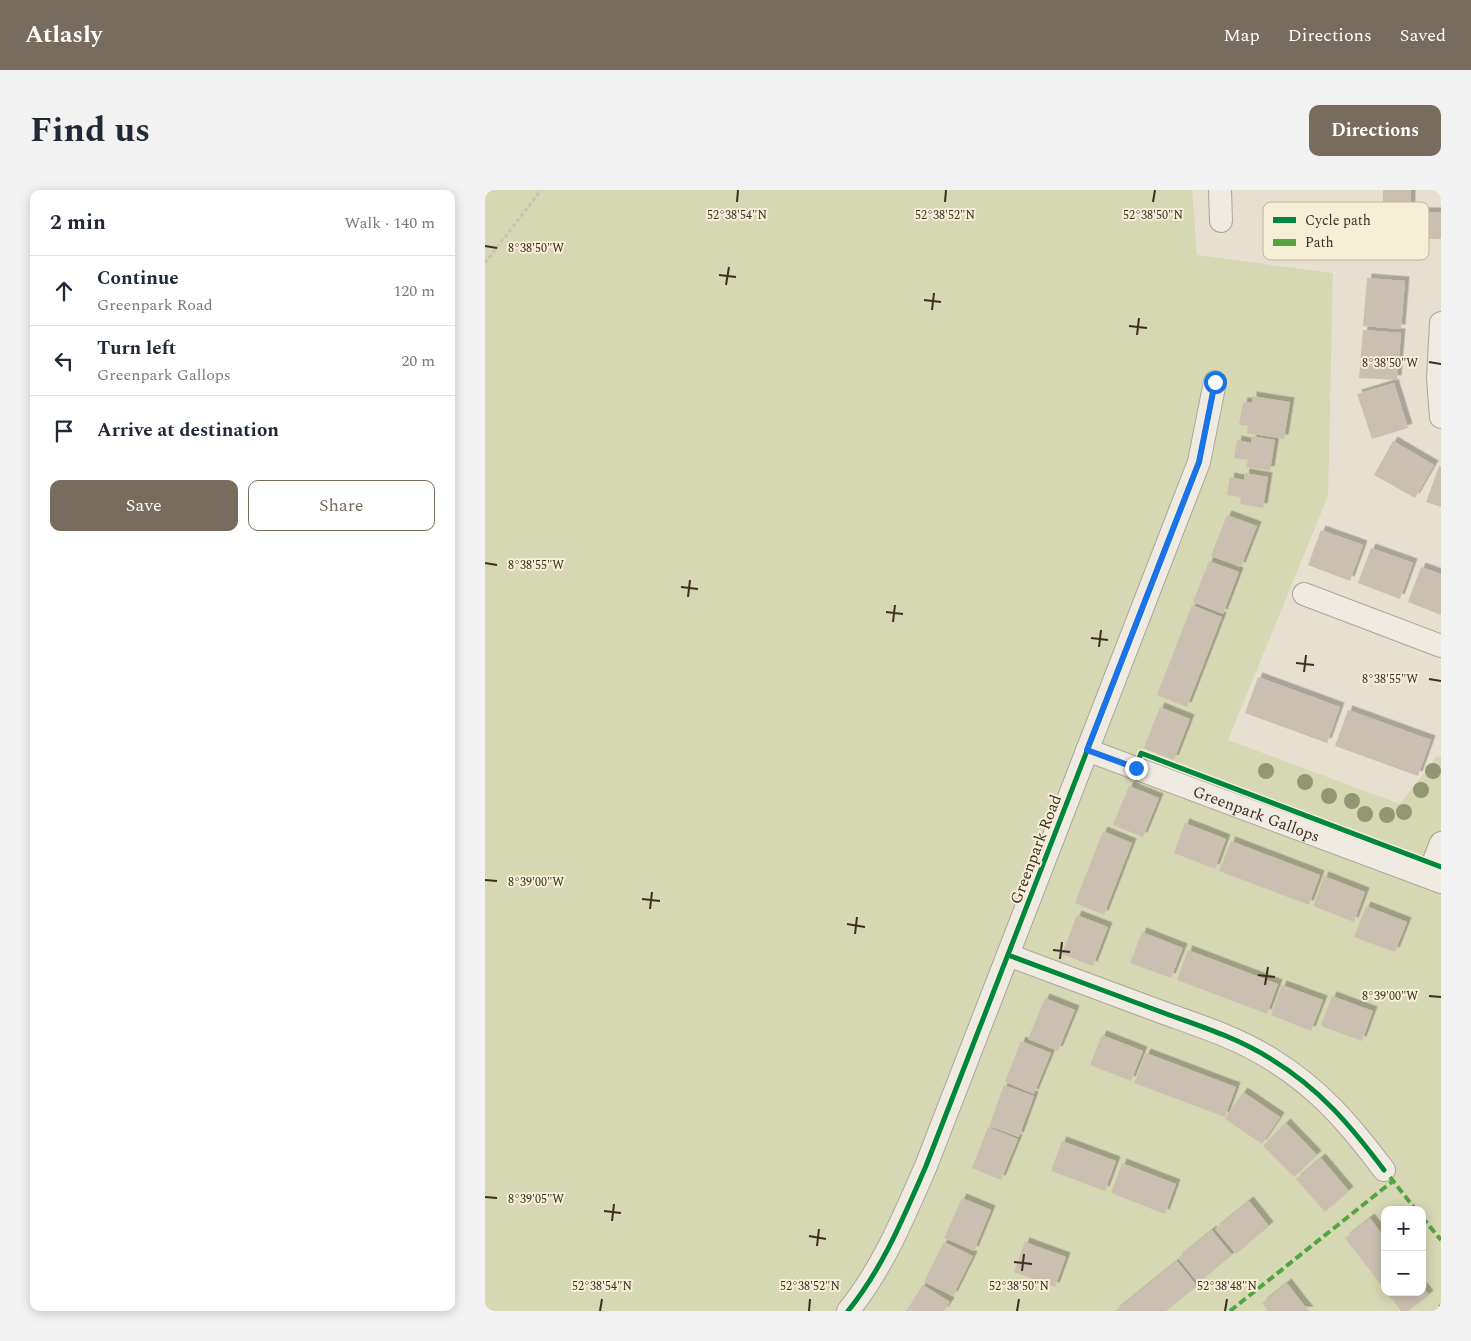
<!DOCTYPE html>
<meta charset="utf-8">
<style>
body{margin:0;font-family:Spectral,serif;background:#f2f2f3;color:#1f2937}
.controls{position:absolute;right:15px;bottom:15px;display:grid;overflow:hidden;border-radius:10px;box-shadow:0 2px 12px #0003}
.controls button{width:45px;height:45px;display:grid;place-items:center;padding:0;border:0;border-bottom:1px solid #e0e1e3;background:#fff;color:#1f2937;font:25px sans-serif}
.stop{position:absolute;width:15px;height:15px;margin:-11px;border:4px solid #1a73e8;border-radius:50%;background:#fff}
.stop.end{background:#1a73e8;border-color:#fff;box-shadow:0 1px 5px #0008}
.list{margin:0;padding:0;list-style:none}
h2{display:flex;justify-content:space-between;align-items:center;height:65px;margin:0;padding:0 20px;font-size:21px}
h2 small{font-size:16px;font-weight:400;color:#747a83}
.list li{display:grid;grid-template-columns:32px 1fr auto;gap:15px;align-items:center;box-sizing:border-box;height:70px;padding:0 20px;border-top:1px solid #e0e1e3}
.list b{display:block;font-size:19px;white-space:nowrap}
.list p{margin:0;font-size:16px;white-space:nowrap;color:#747a83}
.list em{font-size:16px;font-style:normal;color:#747a83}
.actions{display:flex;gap:10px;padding:15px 20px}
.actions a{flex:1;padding:11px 0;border:1px solid #786c5e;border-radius:10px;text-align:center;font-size:18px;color:#786c5e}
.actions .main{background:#786c5e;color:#fff}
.icon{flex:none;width:28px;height:28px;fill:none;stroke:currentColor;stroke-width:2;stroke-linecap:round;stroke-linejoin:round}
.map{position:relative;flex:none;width:956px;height:1121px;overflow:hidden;border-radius:10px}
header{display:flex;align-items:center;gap:30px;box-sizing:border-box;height:70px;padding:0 25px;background:#786c5e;color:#fff}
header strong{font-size:24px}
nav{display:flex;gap:28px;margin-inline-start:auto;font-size:18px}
.intro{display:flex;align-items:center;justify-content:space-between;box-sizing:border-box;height:120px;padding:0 30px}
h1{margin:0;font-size:35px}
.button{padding:12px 22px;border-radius:10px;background:#786c5e;color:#fff;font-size:18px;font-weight:700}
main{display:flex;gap:30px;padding:0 30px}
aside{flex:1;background:#fff;border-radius:10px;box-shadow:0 2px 12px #0003}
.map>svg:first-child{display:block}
.green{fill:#d6d7b3;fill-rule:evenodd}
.building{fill:#cbbfb2;filter:url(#shadow)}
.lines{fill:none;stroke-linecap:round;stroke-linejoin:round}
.minor-casing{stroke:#ada599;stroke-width:24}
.path{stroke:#c8c2b9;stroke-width:3;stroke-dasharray:4 2.5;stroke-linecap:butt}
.minor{stroke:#efebe3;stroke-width:22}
.quiet{stroke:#54a441;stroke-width:4;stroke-dasharray:8 4;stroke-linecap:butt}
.cycleway-casing{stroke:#f7eed8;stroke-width:8}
.cycleway{stroke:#00873e;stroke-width:5}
.tree{fill:#929673}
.route{stroke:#1a73e8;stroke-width:6}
.ticks{fill:none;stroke:#3d2e20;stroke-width:2}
.labels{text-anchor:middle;stroke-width:4;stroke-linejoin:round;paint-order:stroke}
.street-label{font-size:16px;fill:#3d2e20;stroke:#f7eed8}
.key{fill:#f7eed8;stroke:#bfb4a1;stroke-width:1}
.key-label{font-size:14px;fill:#3d2e20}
.ticks-label{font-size:12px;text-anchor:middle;fill:#3d2e20;stroke:#f7eed8;stroke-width:4;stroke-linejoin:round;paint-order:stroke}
</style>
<header>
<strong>Atlasly</strong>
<nav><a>Map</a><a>Directions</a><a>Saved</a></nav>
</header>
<div class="intro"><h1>Find us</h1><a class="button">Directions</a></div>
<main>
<aside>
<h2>2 min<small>Walk · 140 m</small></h2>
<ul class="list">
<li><svg class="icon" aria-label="ahead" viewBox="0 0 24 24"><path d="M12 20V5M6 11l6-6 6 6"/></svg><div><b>Continue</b><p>Greenpark Road</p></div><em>120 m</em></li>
<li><svg class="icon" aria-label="left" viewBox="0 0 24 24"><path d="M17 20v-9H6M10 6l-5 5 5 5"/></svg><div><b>Turn left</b><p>Greenpark Gallops</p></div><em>20 m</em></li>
<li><svg class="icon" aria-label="arrive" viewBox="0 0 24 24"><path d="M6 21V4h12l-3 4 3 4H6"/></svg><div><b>Arrive at destination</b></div></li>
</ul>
<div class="actions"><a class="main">Save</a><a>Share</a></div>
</aside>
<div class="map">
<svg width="956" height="1121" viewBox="0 0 956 1121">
<defs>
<filter id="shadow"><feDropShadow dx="4.5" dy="-4.5" stdDeviation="0" flood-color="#0004"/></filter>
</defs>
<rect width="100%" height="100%" fill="#e7e0d1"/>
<path class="green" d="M0 0H707L712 65 848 83 843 306 743 550 915 614 952 566 956 567V1121H0ZM900 1020H937V1102H900Z"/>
<g class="building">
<rect x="898" y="0" width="28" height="17"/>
<path d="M897 22H956V49H938V67H923V58H897Z"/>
<path d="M882 88 920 91 916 139 878 136Z"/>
<path d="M878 140 916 143 912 190 874 188Z"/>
<path d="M909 193 923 238 887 249 872 204Z"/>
<path d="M767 206 805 212 799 249 762 243 763 236 754 235 758 212 767 213Z"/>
<path d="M767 246 790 250 785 281 761 277 763 270 749 268 752 250 766 253Z"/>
<path d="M908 251 949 275 930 308 889 285Z"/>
<path d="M954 276 956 277V317L941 312Z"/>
<path d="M760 283 783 287 778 318 755 314 756 307 742 305 745 287 759 290Z"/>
<path d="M742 325 772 336 756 377 726 366Z"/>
<path d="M836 340 878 355 865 391 823 375Z"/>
<path d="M886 358 928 373 915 409 873 393Z"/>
<path d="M724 371 754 382 738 424 708 412Z"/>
<path d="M936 377 956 384V425L923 412Z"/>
<path d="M707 415 737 427 702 517 672 505Z"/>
<path d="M773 487 855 517 842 553 760 523Z"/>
<path d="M675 517 705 529 689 570 659 558Z"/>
<path d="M863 520 946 550 933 586 850 556Z"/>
<path d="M644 596 674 608 658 647 628 635Z"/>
<path d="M700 633 741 649 730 679 689 663Z"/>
<path d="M618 641 647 653 619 725 590 713Z"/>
<path d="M746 651 835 685 824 715 734 681Z"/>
<path d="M839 686 880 702 869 732 828 716Z"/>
<path d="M881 716 922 732 910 762 869 747Z"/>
<path d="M592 725 623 737 608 776 577 764Z"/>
<path d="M657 742 698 758 686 788 645 773Z"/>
<path d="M703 760 793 794 782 824 692 790Z"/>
<path d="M797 795 838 810 826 841 786 825Z"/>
<path d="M847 806 888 821 877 851 836 836Z"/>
<path d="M560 808 590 820 573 861 543 849Z"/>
<path d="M617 845 658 861 646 891 605 875Z"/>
<path d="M536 851 566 863 549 904 520 892Z"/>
<path d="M661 863 751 897 740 927 649 893Z"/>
<path d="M519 895 549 906 534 947 504 936Z"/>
<path d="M758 902 795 927 777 954 740 929Z"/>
<path d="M801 933 832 965 809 987 778 956Z"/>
<path d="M503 937 533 949 516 990 487 978Z"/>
<path d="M577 951 631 971 620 1001 566 981Z"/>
<path d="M836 968 864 1001 840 1022 811 989Z"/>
<path d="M637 973 691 994 680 1024 626 1003Z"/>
<path d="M477 1008 506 1020 489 1061 459 1048Z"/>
<path d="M764 1011 784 1036 751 1064 730 1039Z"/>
<path d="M885 1028 900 1048V1100L860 1048Z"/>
<path d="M727 1040 747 1065 713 1093 693 1068Z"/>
<path d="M459 1052 488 1066 468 1106 439 1092Z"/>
<path d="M540 1052 581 1067 570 1097 529 1082Z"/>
<path d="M692 1071 712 1096 681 1121H630Z"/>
<path d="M802 1093 815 1110 824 1121H783L777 1113Z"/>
<path d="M438 1095 465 1112 459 1121H421Z"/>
<path d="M937 1096 944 1105 923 1121H916L902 1102H937Z"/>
</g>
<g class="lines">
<g class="minor-casing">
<g id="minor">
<path d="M735 0 736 31"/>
<path d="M956 133 953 188 956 227"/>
<path d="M819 404 956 456"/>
<path id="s1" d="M602 560 956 692"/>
<path d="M943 686 956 653"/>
<path d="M523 765C575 784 627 804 679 823 715 836 753 848 786 869 835 899 865 935 899 980"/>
<path d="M363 1121C398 1078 419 1026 441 976L714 272 730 192"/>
</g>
</g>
<path class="path" d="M0 73 56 0"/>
<use href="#minor" class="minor"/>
<g class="quiet">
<path d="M905 987 931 1020"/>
<path d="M937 1027 956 1050"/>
<path d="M955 1117 956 1116"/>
<path d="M745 1121 908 991"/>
</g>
<g class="cycleway-casing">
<g id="cycleway">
<path d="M651 578 656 563 956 677"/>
<path d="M523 765C575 784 627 804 679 823 715 836 753 848 786 869 835 899 865 935 899 980"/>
<path d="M363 1121C398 1078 419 1026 441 976L714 272 730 192"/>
</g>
</g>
<use href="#cycleway" class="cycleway"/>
</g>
<g class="tree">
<circle cx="781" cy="581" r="8"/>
<circle cx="948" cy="581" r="8"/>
<circle cx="820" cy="592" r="8"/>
<circle cx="936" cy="600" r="8"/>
<circle cx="844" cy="606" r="8"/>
<circle cx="867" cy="611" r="8"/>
<circle cx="919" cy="622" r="8"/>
<circle cx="880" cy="624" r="8"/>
<circle cx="902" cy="625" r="8"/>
</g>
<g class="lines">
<path class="route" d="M651 578 602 560 714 272 730 192"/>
</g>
<path class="ticks" d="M252 12 253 0M460 12 461 0M668 12 670 0M0 56 12 58M234 85 251 87M241 95 244 77M439 110 456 112M447 120 449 103M644 136 662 138M652 145 654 128M944 172 956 174M0 373 12 375M196 397 213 399M203 407 205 390M401 422 418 424M408 432 410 415M606 448 623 450M614 457 616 440M811 473 829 475M819 482 821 465M944 489 956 491M0 690 12 691M157 709 175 711M165 719 167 702M362 734 380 737M370 744 372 727M568 760 585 762M575 769 577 752M773 785 790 787M780 795 783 777M944 806 956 807M0 1007 12 1008M119 1021 136 1023M127 1031 129 1014M324 1046 341 1049M332 1056 334 1039M529 1072 547 1074M537 1081 539 1064M115 1121 117 1109M324 1121 325 1109M532 1121 534 1109M740 1121 742 1109"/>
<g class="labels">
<g class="street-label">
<text dy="6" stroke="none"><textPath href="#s1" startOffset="181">Greenpark Gallops</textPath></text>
<text transform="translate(550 659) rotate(-69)" y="6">Greenpark Road</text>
</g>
</g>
<rect x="778" y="12" width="166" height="58" rx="8" class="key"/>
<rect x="788" y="27" width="23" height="6" fill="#00873e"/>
<rect x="788" y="49" width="23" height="7" fill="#54a441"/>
<g class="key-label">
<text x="820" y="35">Cycle path</text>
<text x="820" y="57">Path</text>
</g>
<g class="ticks-label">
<text x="252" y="29">52°38'54"N</text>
<text x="460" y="29">52°38'52"N</text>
<text x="668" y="29">52°38'50"N</text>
<text x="51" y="62">8°38'50"W</text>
<text x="905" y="177">8°38'50"W</text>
<text x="51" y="379">8°38'55"W</text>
<text x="905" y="493">8°38'55"W</text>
<text x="51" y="696">8°39'00"W</text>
<text x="905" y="810">8°39'00"W</text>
<text x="51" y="1013">8°39'05"W</text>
<text x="117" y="1100">52°38'54"N</text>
<text x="325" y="1100">52°38'52"N</text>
<text x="534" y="1100">52°38'50"N</text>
<text x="742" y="1100">52°38'48"N</text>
</g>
</svg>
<div class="controls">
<button>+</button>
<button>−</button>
</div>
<div class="stop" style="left:730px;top:192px"></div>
<div class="stop end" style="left:651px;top:578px"></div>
</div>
</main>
